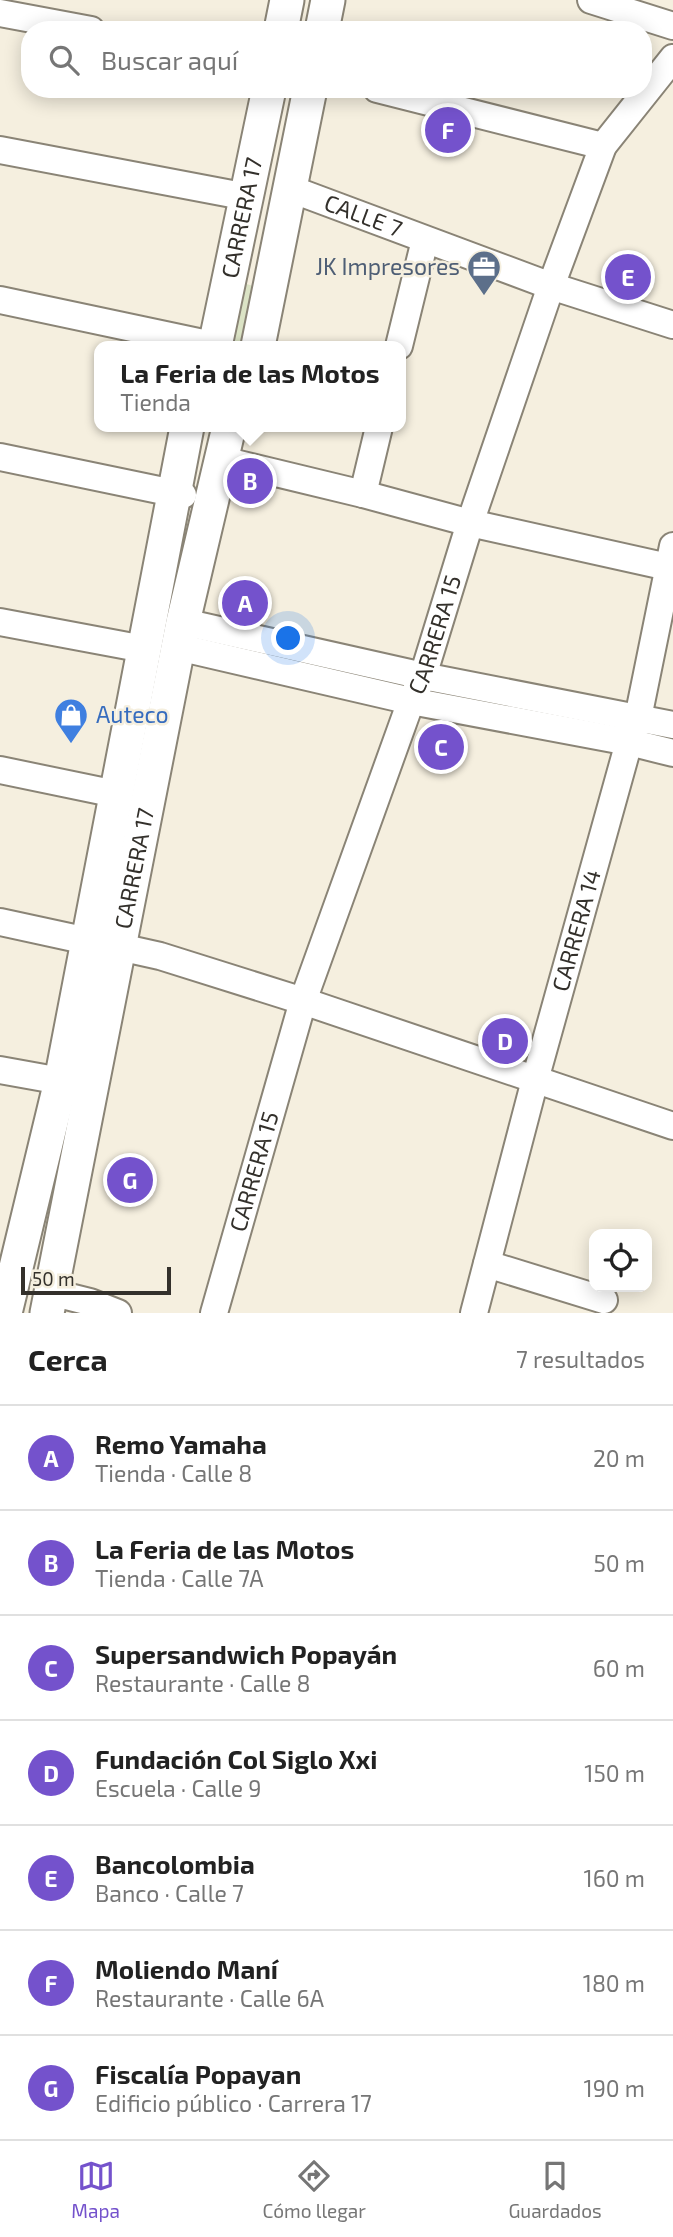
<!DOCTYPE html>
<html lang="es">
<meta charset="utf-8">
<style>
body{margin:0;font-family:"Exo 2",sans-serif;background:#f6f6f6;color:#222}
.controls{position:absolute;right:21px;bottom:21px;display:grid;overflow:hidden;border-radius:14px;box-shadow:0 4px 18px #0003}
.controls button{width:63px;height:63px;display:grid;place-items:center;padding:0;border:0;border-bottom:2px solid #e0e0e0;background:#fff;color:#222;font:35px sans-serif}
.scale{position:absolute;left:21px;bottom:18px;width:150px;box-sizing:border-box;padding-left:7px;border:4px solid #33302b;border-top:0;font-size:19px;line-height:24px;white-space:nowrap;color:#33302b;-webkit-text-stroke:5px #f5efdf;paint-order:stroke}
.you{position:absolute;left:289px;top:639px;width:24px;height:24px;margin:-18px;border:5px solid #fff;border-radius:50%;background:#1a73e8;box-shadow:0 0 0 10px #1a73e833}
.badge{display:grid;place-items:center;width:46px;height:46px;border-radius:50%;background:#7452cc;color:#fff;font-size:23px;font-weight:700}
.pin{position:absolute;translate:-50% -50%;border:4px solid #fff;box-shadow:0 2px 7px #0006}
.popup{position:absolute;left:94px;top:341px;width:312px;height:91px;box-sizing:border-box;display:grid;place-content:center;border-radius:14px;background:#fff;filter:drop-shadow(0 2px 5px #0005);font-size:23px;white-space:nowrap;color:#767676}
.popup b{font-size:26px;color:#222}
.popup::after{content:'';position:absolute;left:50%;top:100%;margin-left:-14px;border:14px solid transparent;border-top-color:#fff}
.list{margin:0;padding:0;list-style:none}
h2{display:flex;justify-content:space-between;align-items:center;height:91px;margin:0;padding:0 28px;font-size:30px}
h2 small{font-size:23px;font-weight:400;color:#767676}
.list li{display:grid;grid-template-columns:46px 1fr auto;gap:21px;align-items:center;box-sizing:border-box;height:105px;padding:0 28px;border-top:2px solid #e0e0e0}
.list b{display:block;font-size:26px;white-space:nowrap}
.list p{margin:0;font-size:23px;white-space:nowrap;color:#767676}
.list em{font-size:23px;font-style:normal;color:#767676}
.icon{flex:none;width:38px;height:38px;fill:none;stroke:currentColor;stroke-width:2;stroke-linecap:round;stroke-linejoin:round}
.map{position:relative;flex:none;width:673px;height:1313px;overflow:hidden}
.search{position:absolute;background:#fff;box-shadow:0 4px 18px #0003;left:21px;right:21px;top:21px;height:77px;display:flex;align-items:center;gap:18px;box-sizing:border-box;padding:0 24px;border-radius:28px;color:#767676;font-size:26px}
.sheet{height:826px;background:#fff}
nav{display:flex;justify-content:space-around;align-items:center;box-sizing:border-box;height:98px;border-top:2px solid #e0e0e0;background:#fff;font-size:19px;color:#767676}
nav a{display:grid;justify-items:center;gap:4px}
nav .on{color:#7452cc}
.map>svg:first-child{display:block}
.green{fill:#dbe3c5}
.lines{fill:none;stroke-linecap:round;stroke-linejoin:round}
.minor-casing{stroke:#8a8476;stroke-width:30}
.major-casing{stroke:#8a8476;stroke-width:37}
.minor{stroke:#fff;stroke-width:26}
.major{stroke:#fff;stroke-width:33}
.labels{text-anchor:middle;stroke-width:5;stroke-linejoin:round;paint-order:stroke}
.street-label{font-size:23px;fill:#33302b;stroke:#f5efdf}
.service-label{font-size:23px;fill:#4e5e75;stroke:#f5efdf;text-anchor:end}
.shop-label{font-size:23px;fill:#366cbe;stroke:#f5efdf;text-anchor:start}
</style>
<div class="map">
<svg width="673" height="1313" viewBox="0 0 673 1313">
<rect width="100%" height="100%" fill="#f5efdf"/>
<path class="green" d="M234 280 253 286 240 346H221Z"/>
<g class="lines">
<g class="minor-casing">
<g id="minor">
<path d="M591 0 673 26"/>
<path d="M0 13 91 30"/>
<path d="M377 89 603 146"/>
<path d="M0 150 232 194"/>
<path id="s1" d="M291 189 551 286 673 325"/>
<path d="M0 300 203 343"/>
<path d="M399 346 425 240"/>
<path d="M0 457 183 495"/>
<path d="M222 460 363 494 470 523 673 568"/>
<path d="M363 494 379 427"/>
<path d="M0 622 144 649"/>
<path d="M183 622 423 676 673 725"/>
<path d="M178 647 411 701 629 742 673 753"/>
<path d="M0 770 116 794"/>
<path d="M0 922 97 943"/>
<path d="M133 950 160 956 303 1001 673 1126"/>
<path d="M0 1070 61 1081"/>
<path d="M487 1264 604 1300"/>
<path d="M62 1295 90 1302 118 1313"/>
<path id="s2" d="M214 1313 303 1001 411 701 423 676 470 523 551 286 603 146 673 58"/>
<path id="s3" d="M474 1313 535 1080 629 742 638 718 673 546"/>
</g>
</g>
<g class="major-casing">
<g id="major">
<path d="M281 30 287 0"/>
<path d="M322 30 328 0"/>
<path id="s4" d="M215 346 269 89"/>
<path d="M258 346 310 89"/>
<path d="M5 1313 61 1081 187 427"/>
<path id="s5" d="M47 1313 183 622 229 427"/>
</g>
</g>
<use href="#minor" class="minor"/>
<use href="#major" class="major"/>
</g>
<defs>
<g id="office-pin" transform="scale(1.75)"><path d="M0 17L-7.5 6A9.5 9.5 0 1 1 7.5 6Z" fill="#5c6f8a" stroke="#f5efdf"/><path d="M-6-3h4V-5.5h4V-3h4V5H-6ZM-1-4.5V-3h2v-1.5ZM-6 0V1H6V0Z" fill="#fff"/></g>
<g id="shop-pin" transform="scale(1.75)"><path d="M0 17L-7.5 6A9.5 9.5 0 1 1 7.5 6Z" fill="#3f7fe0" stroke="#f5efdf"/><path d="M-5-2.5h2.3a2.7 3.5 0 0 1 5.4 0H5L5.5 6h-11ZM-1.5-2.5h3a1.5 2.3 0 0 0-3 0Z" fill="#fff"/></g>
</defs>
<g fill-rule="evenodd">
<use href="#office-pin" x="484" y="267"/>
<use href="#shop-pin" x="71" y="715"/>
</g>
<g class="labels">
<g class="street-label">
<text dy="8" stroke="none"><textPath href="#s1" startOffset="77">CALLE 7</textPath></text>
<text dy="8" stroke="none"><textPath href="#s4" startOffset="131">CARRERA 17</textPath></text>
<text dy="8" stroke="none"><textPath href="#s2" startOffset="714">CARRERA 15</textPath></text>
<text dy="8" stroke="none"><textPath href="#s5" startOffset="453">CARRERA 17</textPath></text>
<text dy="8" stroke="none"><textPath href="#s3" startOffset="396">CARRERA 14</textPath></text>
<text dy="8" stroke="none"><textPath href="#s2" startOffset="147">CARRERA 15</textPath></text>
</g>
<g class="service-label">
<text x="460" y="275">JK Impresores</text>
</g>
<g class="shop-label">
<text x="96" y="723">Auteco</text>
</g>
</g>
</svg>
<div class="controls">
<button><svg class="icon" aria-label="locate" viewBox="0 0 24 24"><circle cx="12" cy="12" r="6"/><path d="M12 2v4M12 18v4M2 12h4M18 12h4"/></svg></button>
</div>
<div class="scale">50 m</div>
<div class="you"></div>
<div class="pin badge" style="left:245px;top:603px">A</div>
<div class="pin badge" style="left:250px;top:481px">B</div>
<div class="popup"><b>La Feria de las Motos</b>Tienda</div>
<div class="pin badge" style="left:441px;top:747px">C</div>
<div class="pin badge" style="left:505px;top:1041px">D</div>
<div class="pin badge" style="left:628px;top:277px">E</div>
<div class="pin badge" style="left:448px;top:130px">F</div>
<div class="pin badge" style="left:130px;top:1180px">G</div>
<div class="search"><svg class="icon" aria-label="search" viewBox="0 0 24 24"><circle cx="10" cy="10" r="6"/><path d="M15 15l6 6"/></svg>Buscar aquí</div>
</div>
<section class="sheet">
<h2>Cerca<small>7 resultados</small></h2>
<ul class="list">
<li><span class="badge">A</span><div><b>Remo Yamaha</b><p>Tienda · Calle 8</p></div><em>20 m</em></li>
<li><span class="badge">B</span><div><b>La Feria de las Motos</b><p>Tienda · Calle 7A</p></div><em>50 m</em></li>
<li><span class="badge">C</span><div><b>Supersandwich Popayán</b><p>Restaurante · Calle 8</p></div><em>60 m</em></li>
<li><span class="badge">D</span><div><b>Fundación Col Siglo Xxi</b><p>Escuela · Calle 9</p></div><em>150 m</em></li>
<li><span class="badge">E</span><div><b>Bancolombia</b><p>Banco · Calle 7</p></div><em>160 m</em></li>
<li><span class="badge">F</span><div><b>Moliendo Maní</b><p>Restaurante · Calle 6A</p></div><em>180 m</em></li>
<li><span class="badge">G</span><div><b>Fiscalía Popayan</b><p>Edificio público · Carrera 17</p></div><em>190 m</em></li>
</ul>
</section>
<nav>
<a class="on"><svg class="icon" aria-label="map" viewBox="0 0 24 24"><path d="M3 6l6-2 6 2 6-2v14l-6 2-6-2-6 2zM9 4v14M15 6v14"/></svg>Mapa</a>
<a><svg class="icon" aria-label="directions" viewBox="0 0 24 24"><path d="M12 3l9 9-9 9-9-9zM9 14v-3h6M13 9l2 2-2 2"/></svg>Cómo llegar</a>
<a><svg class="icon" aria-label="saved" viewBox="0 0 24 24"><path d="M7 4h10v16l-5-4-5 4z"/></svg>Guardados</a>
</nav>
